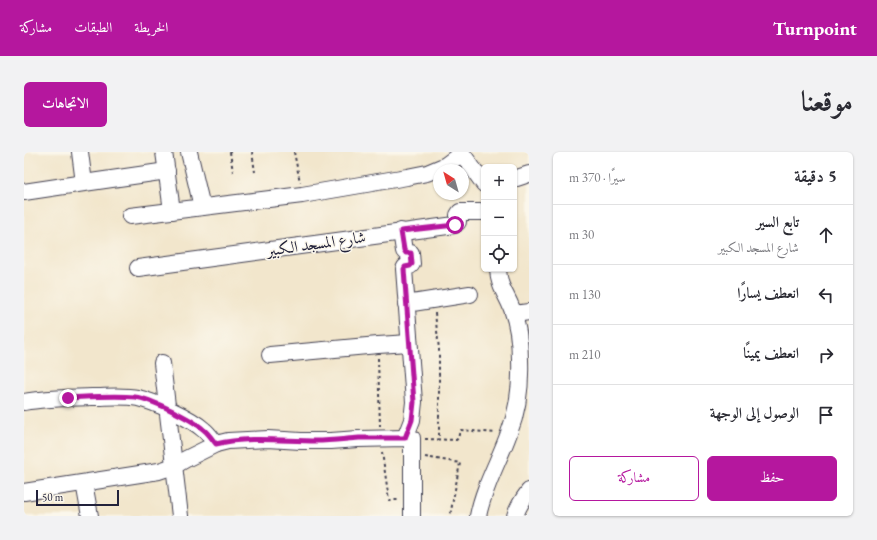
<!DOCTYPE html>
<html lang="ar">
<meta charset="utf-8">
<style>
body{margin:0;font-family:"EB Garamond",Amiri,serif;background:#f2f2f3;color:#2b2b33;direction:rtl}
.controls{position:absolute;right:12px;top:12px;display:grid;overflow:hidden;border-radius:6px;box-shadow:0 1px 3px #0004}
.controls button{width:36px;height:36px;display:grid;place-items:center;padding:0;border:0;border-bottom:1px solid #e1e1e2;background:#fff;color:#2b2b33;font:20px sans-serif}
.compass{position:absolute;left:409px;top:12px;width:36px;height:36px;border-radius:50%;background:#fff;box-shadow:0 1px 3px #0004;rotate:323deg}
.scale{position:absolute;left:12px;bottom:10px;width:83px;box-sizing:border-box;padding-left:4px;border:2px solid #22223b;border-top:0;font-size:11px;line-height:14px;white-space:nowrap;color:#22223b;-webkit-text-stroke:3px #fbf7ec;paint-order:stroke}
.stop{position:absolute;width:12px;height:12px;margin:-9px;border:3px solid #b5179e;border-radius:50%;background:#fff}
.stop.end{background:#b5179e;border-color:#fff;box-shadow:0 1px 4px #0008}
.list{margin:0;padding:0;list-style:none}
h2{display:flex;justify-content:space-between;align-items:center;height:52px;margin:0;padding:0 16px;font-size:17px}
h2 small{font-size:13px;font-weight:400;color:#7c7c81}
.list li{display:grid;grid-template-columns:26px 1fr auto;gap:12px;align-items:center;box-sizing:border-box;height:60px;padding:0 16px;border-top:1px solid #e1e1e2}
.list b{display:block;font-size:15px;white-space:nowrap}
.list p{margin:0;font-size:13px;white-space:nowrap;color:#7c7c81}
.list em{font-size:13px;font-style:normal;color:#7c7c81}
.actions{display:flex;gap:8px;padding:12px 16px}
.actions a{flex:1;padding:9px 0;border:1px solid #b5179e;border-radius:6px;text-align:center;font-size:14px;color:#b5179e}
.actions .main{background:#b5179e;color:#fff}
.icon{flex:none;width:22px;height:22px;fill:none;stroke:currentColor;stroke-width:2;stroke-linecap:round;stroke-linejoin:round}
.map{position:relative;flex:none;width:505px;height:364px;overflow:hidden;direction:ltr;border-radius:6px}
header{display:flex;align-items:center;gap:24px;box-sizing:border-box;height:56px;padding:0 20px;background:#b5179e;color:#fff}
header strong{font-size:19px}
nav{display:flex;gap:22px;margin-inline-start:auto;font-size:14px}
.intro{display:flex;align-items:center;justify-content:space-between;box-sizing:border-box;height:96px;padding:0 24px}
h1{margin:0;font-size:28px}
.button{padding:10px 18px;border-radius:6px;background:#b5179e;color:#fff;font-size:14px;font-weight:700}
main{display:flex;gap:24px;padding:0 24px}
aside{flex:1;background:#fff;border-radius:6px;box-shadow:0 1px 3px #0004}
.map>svg:first-child{display:block}
.lines{fill:none;stroke-linecap:round;stroke-linejoin:round}
.minor-casing{stroke:#413f51;stroke-width:18}
.path{stroke:#413f51;stroke-width:2;stroke-dasharray:3 3;stroke-linecap:butt}
.minor{stroke:#fff;stroke-width:16}
.route{stroke:#b5179e;stroke-width:5}
.labels{text-anchor:middle;stroke-width:3;stroke-linejoin:round;paint-order:stroke}
.street-label{font-size:16px;fill:#22223b;stroke:#fbf7ec}
</style>
<header>
<strong>Turnpoint</strong>
<nav><a>الخريطة</a><a>الطبقات</a><a>مشاركة</a></nav>
</header>
<div class="intro"><h1>موقعنا</h1><a class="button">الاتجاهات</a></div>
<main>
<aside>
<h2>5 دقيقة<small>سيرًا · 370 m</small></h2>
<ul class="list">
<li><svg class="icon" aria-label="ahead" viewBox="0 0 24 24"><path d="M12 20V5M6 11l6-6 6 6"/></svg><div><b>تابع السير</b><p>شارع المسجد الكبير</p></div><em>30 m</em></li>
<li><svg class="icon" aria-label="left" viewBox="0 0 24 24"><path d="M17 20v-9H6M10 6l-5 5 5 5"/></svg><div><b>انعطف يسارًا</b></div><em>130 m</em></li>
<li><svg class="icon" aria-label="right" viewBox="0 0 24 24"><path d="M7 20v-9h11M14 6l5 5-5 5"/></svg><div><b>انعطف يمينًا</b></div><em>210 m</em></li>
<li><svg class="icon" aria-label="arrive" viewBox="0 0 24 24"><path d="M6 21V4h12l-3 4 3 4H6"/></svg><div><b>الوصول إلى الوجهة</b></div></li>
</ul>
<div class="actions"><a class="main">حفظ</a><a>مشاركة</a></div>
</aside>
<div class="map">
<svg width="505" height="364" viewBox="0 0 505 364">
<rect width="100%" height="100%" fill="#fbf7ec"/>
<filter id="ink" filterUnits="userSpaceOnUse"><feTurbulence type="fractalNoise" baseFrequency=".025" numOctaves="2"/><feDisplacementMap in="SourceGraphic" scale="8" xChannelSelector="R" yChannelSelector="G"/><feConvolveMatrix kernelMatrix="1 2 1 2 8 2 1 2 1" color-interpolation-filters="sRGB"/></filter>
<filter id="wash" filterUnits="userSpaceOnUse"><feTurbulence type="fractalNoise" baseFrequency=".012" numOctaves="4" result="noise"/><feDisplacementMap in="SourceGraphic" scale="16" xChannelSelector="R" yChannelSelector="G"/><feGaussianBlur stdDeviation="0.9" result="paint"/><feColorMatrix in="noise" values="0 0 0 0 0 0 0 0 0 0 0 0 0 0 0 0 0 1.4 0 .05"/><feComposite in="paint" operator="in"/></filter>
<g filter="url(#wash)">
<rect width="100%" height="100%" fill="#f2e6cc"/>
</g>
<g filter="url(#ink)">
<g class="lines">
<g class="minor-casing">
<g id="minor">
<path d="M56 0 60 31"/>
<path d="M140 0 148 59"/>
<path d="M165 0 178 55"/>
<path d="M437 0 460 32"/>
<path d="M490 27 505 22"/>
<path d="M0 40 60 31 143 19"/>
<path d="M106 64 278 43 383 25 403 21 422 13 438 1"/>
<path d="M377 79 380 99 382 101H387L388 112 386 114 381 115 380 117 390 250 388 268 381 286"/>
<path d="M114 116 431 73 434 70V63L436 60H460"/>
<path d="M382 152 446 142"/>
<path d="M490 162 505 160"/>
<path d="M246 203 354 193 385 191"/>
<path d="M138 211 156 364"/>
<path d="M0 250C23 246 45 246 68 245 83 245 99 243 114 246 131 250 167 266 180 278 185 282 188 287 192 292"/>
<path d="M60 331 66 364"/>
<path d="M0 340 135 319 150 314 162 307 192 292 204 289 244 287 277 289H307L334 287 381 286H388V364"/>
<path d="M454 364C460 334 475 309 485 281 494 258 497 232 496 208 496 192 494 173 488 157 482 141 475 136 474 117"/>
<path d="M491 364C494 354 499 347 505 339"/>
</g>
</g>
<g class="path">
<path d="M206 0 209 20"/>
<path d="M228 0 231 20"/>
<path d="M270 0 276 30"/>
<path d="M411 161 415 197V287"/>
<path d="M354 206 356 274"/>
<path d="M401 287 432 288C436 286 434 280 437 278L472 281"/>
<path d="M358 300 365 348H374"/>
<path d="M401 305 436 311 426 364"/>
</g>
<use href="#minor" class="minor"/>
</g>
</g>
<g class="lines" filter="url(#ink)">
<path class="route" d="M44 246C66 245 89 243 111 245 127 247 168 267 180 278 185 282 188 287 192 292 225 284 259 289 292 289 307 289 321 287 335 286 350 286 366 286 381 286L388 268 390 250 380 117 381 115 386 114 388 112 387 101H382L380 98 377 79 431 73"/>
</g>
<g class="labels">
<g class="street-label">
<text transform="translate(292 91) rotate(-8)" y="6">شارع المسجد الكبير</text>
</g>
</g>
</svg>
<div class="controls">
<button>+</button>
<button>−</button>
<button><svg class="icon" aria-label="locate" viewBox="0 0 24 24"><circle cx="12" cy="12" r="6"/><path d="M12 2v4M12 18v4M2 12h4M18 12h4"/></svg></button>
</div>
<svg class="compass" viewBox="-18 -18 36 36"><path d="M0-13l5 13h-10z" fill="#e53935"/><path d="M0 13l5-13h-10z" fill="#7c7c81"/></svg>
<div class="scale">50 m</div>
<div class="stop" style="left:431px;top:73px"></div>
<div class="stop end" style="left:44px;top:246px"></div>
</div>
</main>
